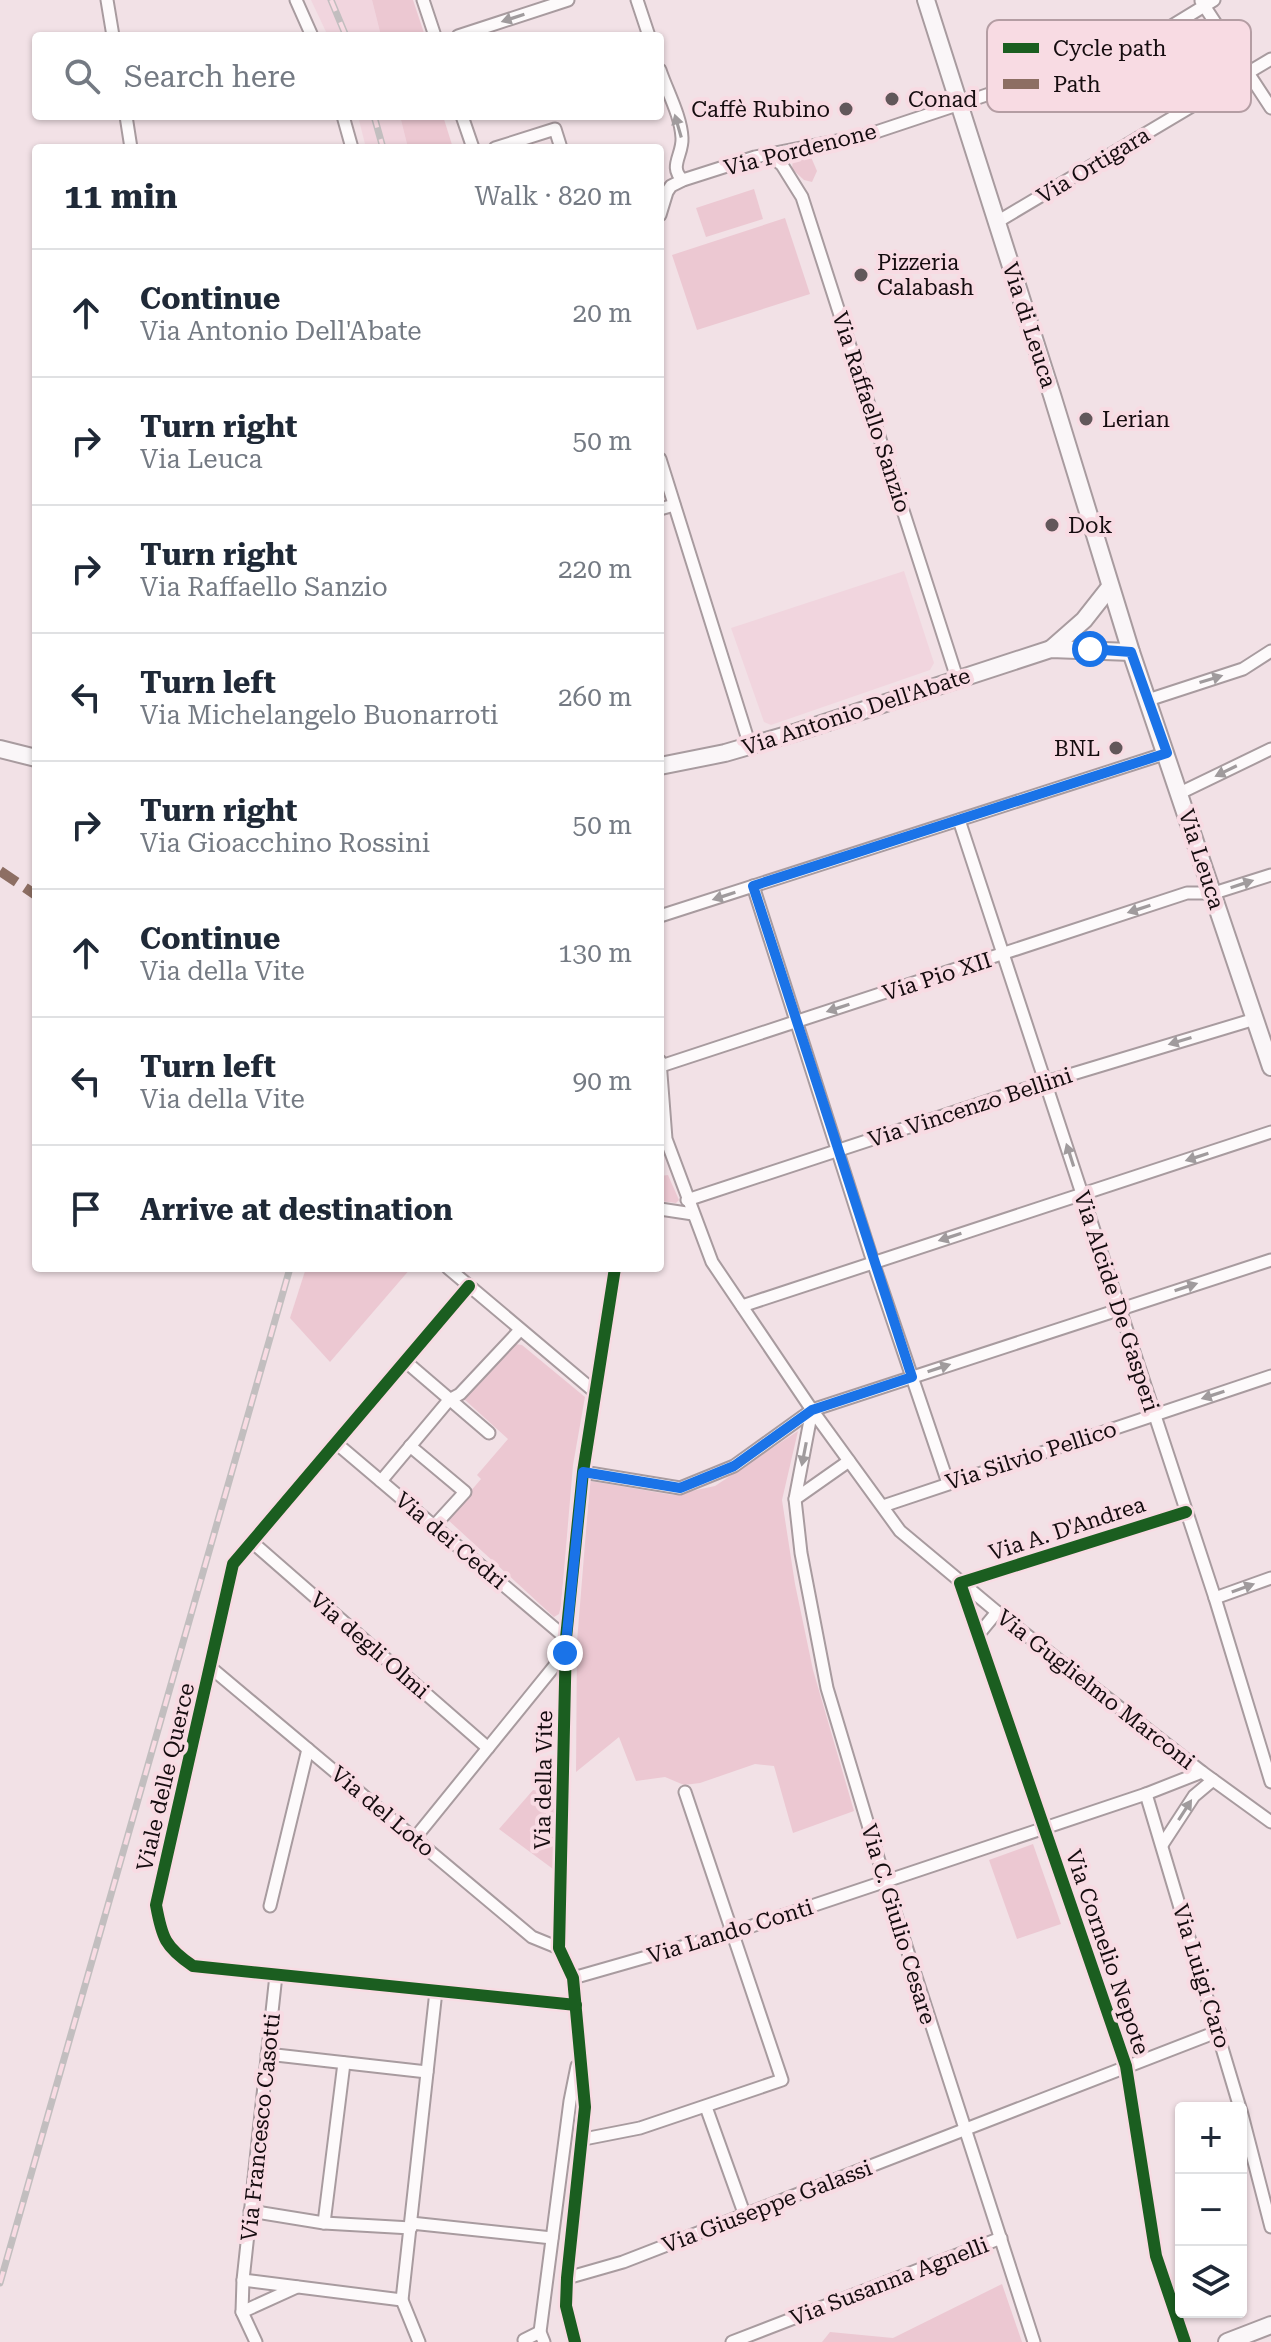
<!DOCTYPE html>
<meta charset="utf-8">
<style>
body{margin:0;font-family:"Roboto Serif",serif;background:#f6f6f7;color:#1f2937}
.controls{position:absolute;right:24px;bottom:24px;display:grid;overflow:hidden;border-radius:8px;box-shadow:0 2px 6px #0004}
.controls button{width:72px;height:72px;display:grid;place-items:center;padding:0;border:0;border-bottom:2px solid #e0e1e3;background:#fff;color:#1f2937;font:40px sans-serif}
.stop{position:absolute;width:24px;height:24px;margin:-18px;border:6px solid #1a73e8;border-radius:50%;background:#fff}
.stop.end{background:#1a73e8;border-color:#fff;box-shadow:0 2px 8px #0008}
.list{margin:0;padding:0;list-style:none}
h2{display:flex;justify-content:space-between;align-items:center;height:104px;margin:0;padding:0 32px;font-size:34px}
h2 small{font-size:26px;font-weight:400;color:#747a83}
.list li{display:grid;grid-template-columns:52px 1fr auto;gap:24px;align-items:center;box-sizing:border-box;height:128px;padding:0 32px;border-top:2px solid #e0e1e3}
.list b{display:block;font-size:30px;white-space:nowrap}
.list p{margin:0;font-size:26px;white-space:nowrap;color:#747a83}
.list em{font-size:26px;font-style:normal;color:#747a83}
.icon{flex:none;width:44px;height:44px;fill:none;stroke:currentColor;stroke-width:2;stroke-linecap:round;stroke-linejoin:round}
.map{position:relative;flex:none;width:1271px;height:2342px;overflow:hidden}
.search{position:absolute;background:#fff;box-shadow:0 2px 6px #0004;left:32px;top:32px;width:632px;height:88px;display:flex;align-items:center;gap:20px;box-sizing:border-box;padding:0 28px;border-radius:8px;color:#747a83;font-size:30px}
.panel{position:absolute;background:#fff;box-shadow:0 2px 6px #0004;left:32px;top:144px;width:632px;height:1128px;border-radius:8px}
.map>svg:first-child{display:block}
.built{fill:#f1d5de}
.green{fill:#ecc8d2}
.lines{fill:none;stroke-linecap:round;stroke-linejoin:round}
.street-casing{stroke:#a89b9f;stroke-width:15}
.secondary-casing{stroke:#a89b9f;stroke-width:20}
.street{stroke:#fdfafb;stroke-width:11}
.secondary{stroke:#faf6f8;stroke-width:16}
.rail-casing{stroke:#c2bebf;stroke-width:7}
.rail{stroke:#f8dbe3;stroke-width:4;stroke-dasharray:12;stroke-linecap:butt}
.quiet{stroke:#8d6e63;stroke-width:10;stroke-dasharray:20 10;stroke-linecap:butt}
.cycleway-casing{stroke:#f8dbe3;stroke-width:17}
.cycleway{stroke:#1b5e20;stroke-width:12}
.oneway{fill:#a09b9d}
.route{stroke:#1a73e8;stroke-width:10}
.poi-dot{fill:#62575a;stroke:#f8dbe3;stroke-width:3}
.labels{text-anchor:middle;stroke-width:8;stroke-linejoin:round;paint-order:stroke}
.poi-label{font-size:22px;fill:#150c0f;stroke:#f8dbe3;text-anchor:start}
.street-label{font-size:22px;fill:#150c0f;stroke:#f8dbe3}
.key{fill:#f8dbe3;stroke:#b49da3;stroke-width:2}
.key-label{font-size:22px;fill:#150c0f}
</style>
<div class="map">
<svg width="1271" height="2342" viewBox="0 0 1271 2342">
<rect width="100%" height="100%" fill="#f2e1e6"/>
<g class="built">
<path d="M311 0H372L381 36H328Z"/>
<path d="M358 116H400L408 148H366Z"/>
<path d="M904 571 934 663 930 670 771 725 764 722 731 628Z"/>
</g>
<g class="green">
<path d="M372 0H413L425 36H381Z"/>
<path d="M400 116H443L453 148H408Z"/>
<path d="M801 156 811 157 817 171 812 182 804 180 792 169 793 158Z"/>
<path d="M754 189 763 219 706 237 696 208Z"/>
<path d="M785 218 810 294 697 330 672 255Z"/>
<path d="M668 1175 679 1200 676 1203 660 1201V1176Z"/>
<path d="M306 1268H411L330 1362 290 1318Z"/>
<path d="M515 1344 522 1345 585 1397 573 1465 561 1606 559 1614 554 1617 447 1519 481 1479 477 1475 508 1439 464 1399 509 1347Z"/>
<path d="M798 1431 782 1500 795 1584 813 1670 854 1811 793 1833 774 1766 755 1764 700 1783 684 1785 665 1777 636 1781 619 1737 576 1772 577 1642 590 1481 673 1495 715 1486Z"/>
<path d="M533 1790 555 1793 553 1869 499 1829Z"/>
<path d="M1033 1844 1061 1924 1017 1939 989 1860Z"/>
<path d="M1002 2284 1022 2342H822L830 2332 893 2338Z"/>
</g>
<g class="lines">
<g class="street-casing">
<g id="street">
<path d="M107 0 113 36"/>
<path d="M296 0 312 36"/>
<path d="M423 0 435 36"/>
<path d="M637 0 649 36"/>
<path d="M1201 1 1271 108"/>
<path d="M458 36 568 0"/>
<path d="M660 70C667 91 681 116 682 138 683 155 668 167 683 180"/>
<path d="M126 116 131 148"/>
<path d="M343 116 352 148"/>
<path d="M462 116 473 148"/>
<path d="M495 148 555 129 561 148"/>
<path d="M769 154 782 165 802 197 957 678"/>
<path d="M660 215 667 192 671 186 683 180 755 157 867 135 960 104 1152 38 1214 0"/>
<path d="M997 222 1271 59"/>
<path d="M660 459 750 746"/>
<path d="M660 509 674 505"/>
<path d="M1148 700 1243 669 1271 651"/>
<path d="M1180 793 1271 749"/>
<path d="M959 820 1215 1598 1271 1782"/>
<path d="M753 886 873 1262 948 1483"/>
<path d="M660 916 1167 753"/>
<path d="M660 1061 666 1139 712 1262 812 1410 900 1531 997 1612 1202 1772 1271 1822"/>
<path d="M661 1066 1187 893H1214L1271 875"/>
<path d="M687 1200 1046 1082 1255 1019"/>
<path d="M660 1209 693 1214"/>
<path d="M448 1268 595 1392"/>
<path d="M469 1286 233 1564 156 1905C162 1938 165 1947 193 1966L576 2005"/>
<path d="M742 1306 1271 1132"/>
<path d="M405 1361 489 1433"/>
<path d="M812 1410 795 1499 801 1553 827 1688 885 1881 1034 2342"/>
<path d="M336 1443 566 1638"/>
<path d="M410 1446 465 1492 434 1526"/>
<path d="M583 1472 680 1488 734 1466 812 1410 1271 1260"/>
<path d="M381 1481 449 1400 460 1394 520 1330"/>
<path d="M795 1499 849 1461"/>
<path d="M883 1506 1271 1376"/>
<path d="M252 1542 488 1748"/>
<path d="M1215 1598 1271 1578"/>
<path d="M978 1635 997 1612"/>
<path d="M210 1667 532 1937 559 1948"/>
<path d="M1146 1794 1240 2108"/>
<path d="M415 1838 565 1653"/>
<path d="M1162 1845 1194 1796 1213 1780"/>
<path d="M270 1906 308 1749"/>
<path d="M573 1978 734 1932 1146 1794 1202 1772"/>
<path d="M267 2054 427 2072"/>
<path d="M706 2107 744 2213"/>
<path d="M1241 2111 1271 2227"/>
<path d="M584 2139 640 2128 782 2080 685 1792"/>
<path d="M250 2211 324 2223 411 2228"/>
<path d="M324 2223 344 2063"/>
<path d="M411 2223 552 2238"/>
<path d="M567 2278 623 2262 1219 2031"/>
<path d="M243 2280 402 2300"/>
<path d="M242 2312 297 2287"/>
<path d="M256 2342 242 2312 243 2280 276 1975"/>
<path d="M419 2342 402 2300 436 1991"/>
<path d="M525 2342 524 2340 540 2332"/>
<path d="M544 2342 540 2332 570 2101 577 2066"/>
<path d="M575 2342 566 2306 567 2278 585 2107 573 1978 559 1948 566 1638 583 1472 615 1268"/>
<path d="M732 2342 1001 2238"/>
<path d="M1185 2342 1156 2256 1126 2066 960 1583 1186 1512"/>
</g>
</g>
<g class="secondary-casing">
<g id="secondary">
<path d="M926 0 1052 395 1131 652 1271 1067"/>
<path d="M1051 649 1084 620 1110 587"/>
<path d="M0 749 36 758"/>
<path d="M660 766 725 753 797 732 1051 649 1131 652"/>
<path d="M1227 2342 1271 2325"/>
</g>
</g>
<use href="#street" class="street"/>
<use href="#secondary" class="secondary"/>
<g class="rail-casing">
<g id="rail">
<path d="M331 0 346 36"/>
<path d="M374 116 383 148"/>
<path d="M0 2283 290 1268"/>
</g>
</g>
<use href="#rail" class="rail"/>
<path class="quiet" d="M0 871 36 895"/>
<g class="cycleway-casing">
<g id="cycleway">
<path d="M469 1286 233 1564 156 1905C162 1938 165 1947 193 1966L576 2005"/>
<path d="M575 2342 566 2306 567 2278 585 2107 573 1978 559 1948 566 1638 583 1472 615 1268"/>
<path d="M1185 2342 1156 2256 1126 2066 960 1583 1186 1512"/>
</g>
</g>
<use href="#cycleway" class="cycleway"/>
</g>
<defs><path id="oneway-solid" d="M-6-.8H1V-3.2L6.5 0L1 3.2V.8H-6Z" transform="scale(2)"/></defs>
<g class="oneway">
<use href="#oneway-solid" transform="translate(513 18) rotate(162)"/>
<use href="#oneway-solid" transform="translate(678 126) rotate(-106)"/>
<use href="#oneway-solid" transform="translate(1211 679) rotate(-17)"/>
<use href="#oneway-solid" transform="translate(1226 771) rotate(154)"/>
<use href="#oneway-solid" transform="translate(1242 884) rotate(-18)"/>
<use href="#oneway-solid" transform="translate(724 896) rotate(162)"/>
<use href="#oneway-solid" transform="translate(1139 909) rotate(162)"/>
<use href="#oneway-solid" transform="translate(838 1008) rotate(162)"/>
<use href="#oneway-solid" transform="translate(1180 1041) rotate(163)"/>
<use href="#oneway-solid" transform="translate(1070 1155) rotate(-108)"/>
<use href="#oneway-solid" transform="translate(1197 1157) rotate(162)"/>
<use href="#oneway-solid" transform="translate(950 1237) rotate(162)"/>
<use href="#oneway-solid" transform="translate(1186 1287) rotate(-18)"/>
<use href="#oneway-solid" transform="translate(939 1368) rotate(-18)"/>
<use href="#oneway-solid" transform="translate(1213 1395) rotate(162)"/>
<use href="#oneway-solid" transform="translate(804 1454) rotate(101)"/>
<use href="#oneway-solid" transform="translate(1243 1588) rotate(-20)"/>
<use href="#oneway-solid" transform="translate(1185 1810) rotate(-57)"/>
</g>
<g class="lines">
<path class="route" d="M565 1653 583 1472 680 1488 734 1466 812 1410 912 1377 753 886 1167 753 1131 652 1090 649"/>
</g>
<g class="poi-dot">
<circle cx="892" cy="99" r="8"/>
<circle cx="846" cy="109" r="8"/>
<circle cx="861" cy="275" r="8"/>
<circle cx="1086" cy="419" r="8"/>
<circle cx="1052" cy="525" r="8"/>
<circle cx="1116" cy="748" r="8"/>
</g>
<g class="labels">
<g class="poi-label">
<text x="908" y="107">Conad</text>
<text x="830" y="117" text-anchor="end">Caffè Rubino</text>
<text x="877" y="270">Pizzeria<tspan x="877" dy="25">Calabash</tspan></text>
<text x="1102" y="427">Lerian</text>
<text x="1068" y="533">Dok</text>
<text x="1100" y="756" text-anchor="end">BNL</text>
</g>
<g class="street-label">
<text transform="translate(800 149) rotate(-14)" y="8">Via Pordenone</text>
<text transform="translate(1093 165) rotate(-31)" y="8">Via Ortigara</text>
<text transform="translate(1030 325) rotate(72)" y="8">Via di Leuca</text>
<text transform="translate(872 412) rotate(72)" y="8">Via Raffaello Sanzio</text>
<text transform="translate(856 711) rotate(-18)" y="8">Via Antonio Dell'Abate</text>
<text transform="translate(1202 859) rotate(72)" y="8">Via Leuca</text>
<text transform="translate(937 976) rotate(-18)" y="8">Via Pio XII</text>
<text transform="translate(970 1107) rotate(-18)" y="8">Via Vincenzo Bellini</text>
<text transform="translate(1117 1301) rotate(72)" y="8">Via Alcide De Gasperi</text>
<text transform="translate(1031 1455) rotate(-18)" y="8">Via Silvio Pellico</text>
<text transform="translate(1067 1528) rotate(-18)" y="8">Via A. D'Andrea</text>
<text transform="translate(451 1540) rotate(40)" y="8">Via dei Cedri</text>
<text transform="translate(370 1645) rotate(41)" y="8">Via degli Olmi</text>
<text transform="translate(1096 1689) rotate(38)" y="8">Via Guglielmo Marconi</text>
<text transform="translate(165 1777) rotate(-77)" y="8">Viale delle Querce</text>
<text transform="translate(543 1780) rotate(-89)" y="8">Via della Vite</text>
<text transform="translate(383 1811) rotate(40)" y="8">Via del Loto</text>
<text transform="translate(899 1924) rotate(73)" y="8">Via C. Giulio Cesare</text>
<text transform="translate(730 1931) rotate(-17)" y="8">Via Lando Conti</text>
<text transform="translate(1108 1952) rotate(71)" y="8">Via Cornelio Nepote</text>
<text transform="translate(1202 1976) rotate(73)" y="8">Via Luigi Caro</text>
<text transform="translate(260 2127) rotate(-84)" y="8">Via Francesco Casotti</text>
<text transform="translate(767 2206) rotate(-21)" y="8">Via Giuseppe Galassi</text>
<text transform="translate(889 2281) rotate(-21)" y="8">Via Susanna Agnelli</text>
</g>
</g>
<rect x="987" y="20" width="264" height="92" rx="12" class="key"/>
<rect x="1003" y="43" width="36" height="10" fill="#1b5e20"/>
<rect x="1003" y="79" width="36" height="10" fill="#8d6e63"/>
<g class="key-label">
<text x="1053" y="56">Cycle path</text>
<text x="1053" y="92">Path</text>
</g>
</svg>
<div class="controls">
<button>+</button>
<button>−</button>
<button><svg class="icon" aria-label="layers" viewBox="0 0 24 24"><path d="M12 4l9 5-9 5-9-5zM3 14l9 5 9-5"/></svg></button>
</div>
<div class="stop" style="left:1090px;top:649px"></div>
<div class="stop end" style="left:565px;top:1653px"></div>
<div class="search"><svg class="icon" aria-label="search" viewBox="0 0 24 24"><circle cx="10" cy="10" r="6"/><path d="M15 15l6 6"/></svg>Search here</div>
<section class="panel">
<h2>11 min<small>Walk · 820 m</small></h2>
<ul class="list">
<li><svg class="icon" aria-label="ahead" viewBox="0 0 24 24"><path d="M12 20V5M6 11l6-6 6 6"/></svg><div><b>Continue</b><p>Via Antonio Dell'Abate</p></div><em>20 m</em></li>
<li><svg class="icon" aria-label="right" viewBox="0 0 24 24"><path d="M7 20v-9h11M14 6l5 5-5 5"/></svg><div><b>Turn right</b><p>Via Leuca</p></div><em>50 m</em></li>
<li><svg class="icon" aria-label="right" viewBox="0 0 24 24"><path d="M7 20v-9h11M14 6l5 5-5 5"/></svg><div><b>Turn right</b><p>Via Raffaello Sanzio</p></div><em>220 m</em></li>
<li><svg class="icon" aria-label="left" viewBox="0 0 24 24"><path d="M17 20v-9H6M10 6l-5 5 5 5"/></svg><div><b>Turn left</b><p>Via Michelangelo Buonarroti</p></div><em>260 m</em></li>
<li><svg class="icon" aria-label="right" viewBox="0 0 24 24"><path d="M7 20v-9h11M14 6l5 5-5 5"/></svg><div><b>Turn right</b><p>Via Gioacchino Rossini</p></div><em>50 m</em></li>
<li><svg class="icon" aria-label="ahead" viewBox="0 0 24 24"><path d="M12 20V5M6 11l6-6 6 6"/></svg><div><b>Continue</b><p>Via della Vite</p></div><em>130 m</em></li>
<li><svg class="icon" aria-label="left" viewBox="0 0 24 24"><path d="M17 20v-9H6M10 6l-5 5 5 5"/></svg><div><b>Turn left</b><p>Via della Vite</p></div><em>90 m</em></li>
<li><svg class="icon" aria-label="arrive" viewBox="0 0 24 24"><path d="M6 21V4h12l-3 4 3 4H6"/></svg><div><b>Arrive at destination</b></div></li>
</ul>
</section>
</div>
